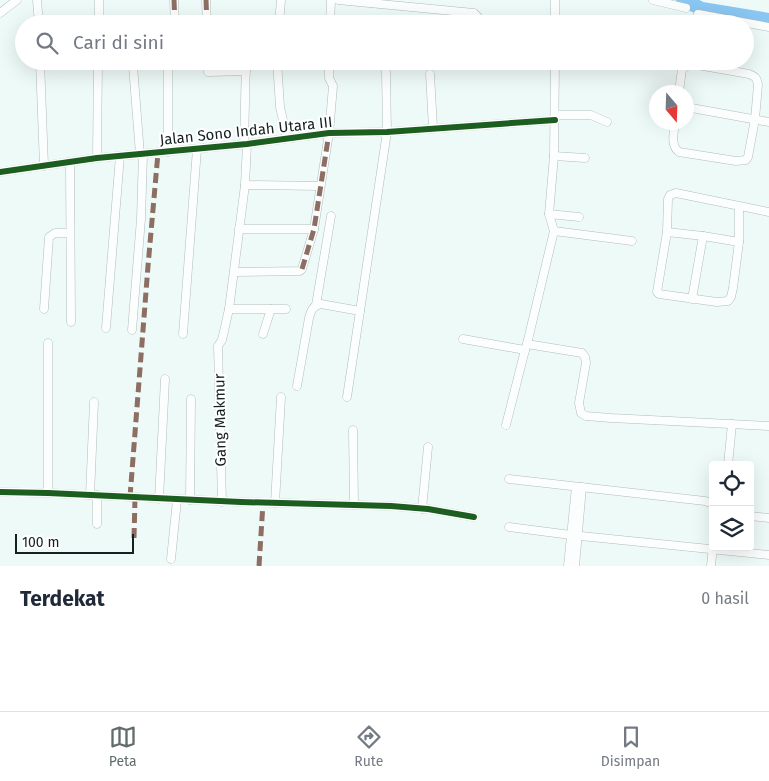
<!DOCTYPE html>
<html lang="id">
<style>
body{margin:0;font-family:"Fira Sans",sans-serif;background:#f6f6f7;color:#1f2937}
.controls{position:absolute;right:15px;bottom:15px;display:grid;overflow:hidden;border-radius:5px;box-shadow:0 5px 20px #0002}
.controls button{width:45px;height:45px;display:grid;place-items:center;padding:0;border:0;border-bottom:1px solid #e0e1e3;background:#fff;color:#1f2937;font:25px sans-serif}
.compass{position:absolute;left:649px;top:85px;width:45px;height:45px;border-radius:50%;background:#fff;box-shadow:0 5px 20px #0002;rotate:161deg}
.scale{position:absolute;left:15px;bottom:12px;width:119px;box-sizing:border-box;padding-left:5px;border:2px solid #142120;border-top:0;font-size:14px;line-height:18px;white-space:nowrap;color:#142120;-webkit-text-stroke:4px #fff;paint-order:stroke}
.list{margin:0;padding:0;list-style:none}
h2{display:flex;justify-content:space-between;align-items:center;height:65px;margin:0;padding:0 20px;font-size:21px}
h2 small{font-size:16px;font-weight:400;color:#747a83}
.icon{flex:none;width:28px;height:28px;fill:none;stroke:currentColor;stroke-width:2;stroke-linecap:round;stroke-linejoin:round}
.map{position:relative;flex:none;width:769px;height:566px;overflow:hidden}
.search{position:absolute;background:#fff;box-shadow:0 5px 20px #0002;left:15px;right:15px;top:15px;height:55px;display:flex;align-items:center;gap:12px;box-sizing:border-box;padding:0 18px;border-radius:28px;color:#747a83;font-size:19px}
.sheet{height:145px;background:#fff}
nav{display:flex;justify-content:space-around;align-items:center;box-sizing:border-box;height:70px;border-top:1px solid #e0e1e3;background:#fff;font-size:14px;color:#747a83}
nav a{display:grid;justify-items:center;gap:2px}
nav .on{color:#606d6c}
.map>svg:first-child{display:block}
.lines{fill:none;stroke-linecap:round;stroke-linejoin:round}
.river{stroke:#89c6f2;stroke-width:14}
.minor-casing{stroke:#b1bcbb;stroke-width:9}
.minor{stroke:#fcfefe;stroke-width:8}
.quiet{stroke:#8d6e63;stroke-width:5;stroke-dasharray:10 5;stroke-linecap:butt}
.cycleway-casing{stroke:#fff;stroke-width:9}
.cycleway{stroke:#1b5e20;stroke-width:6}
.labels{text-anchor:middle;stroke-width:4;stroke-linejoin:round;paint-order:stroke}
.street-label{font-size:15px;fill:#142120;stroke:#fff}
</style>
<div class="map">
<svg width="769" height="566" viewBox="0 0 769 566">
<rect width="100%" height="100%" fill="#eefaf8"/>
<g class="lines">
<path class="river" d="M683 0 702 9 769 20"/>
<g class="minor-casing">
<g id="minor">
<path d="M37 0 39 24"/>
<path d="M174 0 175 24"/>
<path d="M206 0 207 24"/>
<path d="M338 0 474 13 478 17V24"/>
<path d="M653 0 686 8"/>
<path d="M0 13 17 0"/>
<path d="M698 14 769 27"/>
<path d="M99 24V0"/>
<path d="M279 24 281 0"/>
<path d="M330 24 331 0"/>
<path d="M555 24V0"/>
<path d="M40 61 44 166"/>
<path d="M277 61 280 107 287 138"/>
<path d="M555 62H602L664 64"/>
<path d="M133 66 140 154"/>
<path d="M208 72 246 71"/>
<path d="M430 74 433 128"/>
<path d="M686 107 769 122"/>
<path d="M555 115H591L607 122"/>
<path d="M675 122C674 133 670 145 679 152L736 161 746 160 748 157 755 119 758 85C757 78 755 76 749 74L692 64 687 66 682 69 679 92"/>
<path d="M244 144 246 61"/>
<path d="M168 152V61"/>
<path d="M554 156 585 158"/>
<path d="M97 158 98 61"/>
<path d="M70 162 71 322"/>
<path d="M0 172 97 158 247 144 329 133 387 132 555 120"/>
<path d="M245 185 320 186"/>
<path d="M739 206V242L733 288 731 297 728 301 717 302 659 294 657 292 667 232 668 199 670 195 676 193 769 212"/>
<path d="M549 214 579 217"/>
<path d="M239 229H314"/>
<path d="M554 231 632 241"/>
<path d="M667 232 703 236 739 242"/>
<path d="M234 272 300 271 302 269 314 229 329 133 333 86 329 78V61"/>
<path d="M692 299 703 236"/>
<path d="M316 305 331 216"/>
<path d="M44 309 49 237 55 233H70"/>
<path d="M229 309H286"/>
<path d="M106 328 120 156"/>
<path d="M132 330 141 219 143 154"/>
<path d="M183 334 197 149"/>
<path d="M263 334 271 309"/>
<path d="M463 339 525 350"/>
<path d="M48 343V493"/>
<path d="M527 344 582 353 585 357 586 363 579 403 581 413 586 416 611 418 769 426"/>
<path d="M297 386 309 318C311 311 312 306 321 304L360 311"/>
<path d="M347 397 387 132 386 72C385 68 384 66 379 65L354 62"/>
<path d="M506 425 525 350 527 344 554 231 549 214 554 156 555 61"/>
<path d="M353 430 354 505"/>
<path d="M728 465 732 424"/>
<path d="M509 479 705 501 713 504"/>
<path d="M0 492 48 493 241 502 391 506 428 509 474 517"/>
<path d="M90 495 94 402"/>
<path d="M159 499 165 379"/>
<path d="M190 500 191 399"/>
<path d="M222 502 218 346 222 340 229 309 245 185 247 144"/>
<path d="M275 503 281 397"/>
<path d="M422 509 428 447"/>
<path d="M750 516 769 518"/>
<path d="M97 524V495"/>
<path d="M509 527 571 535 769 555"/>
<path d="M171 559 177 500"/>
<path d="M568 566 576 487"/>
<path d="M575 566 582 487"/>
<path d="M711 566 713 546"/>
</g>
</g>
<use href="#minor" class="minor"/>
<g class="quiet">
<path d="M174 0 175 24"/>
<path d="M206 0 207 24"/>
<path d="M302 269 314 229 329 133"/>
<path d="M130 497 148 266 158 153"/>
<path d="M134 538 135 498"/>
<path d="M259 566 263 503"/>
</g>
<g class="cycleway-casing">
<g id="cycleway">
<path d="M0 172 97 158 247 144 329 133 387 132 555 120"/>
<path d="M0 492 48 493 241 502 391 506 428 509 474 517"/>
</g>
</g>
<use href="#cycleway" class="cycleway"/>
</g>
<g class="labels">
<g class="street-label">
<text transform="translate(246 131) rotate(-6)" y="5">Jalan Sono Indah Utara III</text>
<text transform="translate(220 420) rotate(-91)" y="5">Gang Makmur</text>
</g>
</g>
</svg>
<div class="controls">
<button><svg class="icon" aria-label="locate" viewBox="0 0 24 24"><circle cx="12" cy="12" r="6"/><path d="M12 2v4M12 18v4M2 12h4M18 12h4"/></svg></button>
<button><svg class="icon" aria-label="layers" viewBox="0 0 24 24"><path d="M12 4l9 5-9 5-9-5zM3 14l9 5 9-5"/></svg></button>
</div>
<svg class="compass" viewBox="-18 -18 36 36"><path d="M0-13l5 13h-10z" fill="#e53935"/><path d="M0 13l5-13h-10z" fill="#747a83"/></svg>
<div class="scale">100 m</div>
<div class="search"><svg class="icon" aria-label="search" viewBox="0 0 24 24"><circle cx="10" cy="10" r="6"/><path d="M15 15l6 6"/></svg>Cari di sini</div>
</div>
<section class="sheet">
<h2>Terdekat<small>0 hasil</small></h2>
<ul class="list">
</ul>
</section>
<nav>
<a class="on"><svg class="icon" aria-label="map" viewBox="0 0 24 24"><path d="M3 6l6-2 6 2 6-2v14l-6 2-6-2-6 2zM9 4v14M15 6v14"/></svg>Peta</a>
<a><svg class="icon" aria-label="directions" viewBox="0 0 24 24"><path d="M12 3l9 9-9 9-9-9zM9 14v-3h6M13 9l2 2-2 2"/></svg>Rute</a>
<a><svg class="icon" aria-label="saved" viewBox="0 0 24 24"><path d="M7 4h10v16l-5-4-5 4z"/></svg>Disimpan</a>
</nav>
